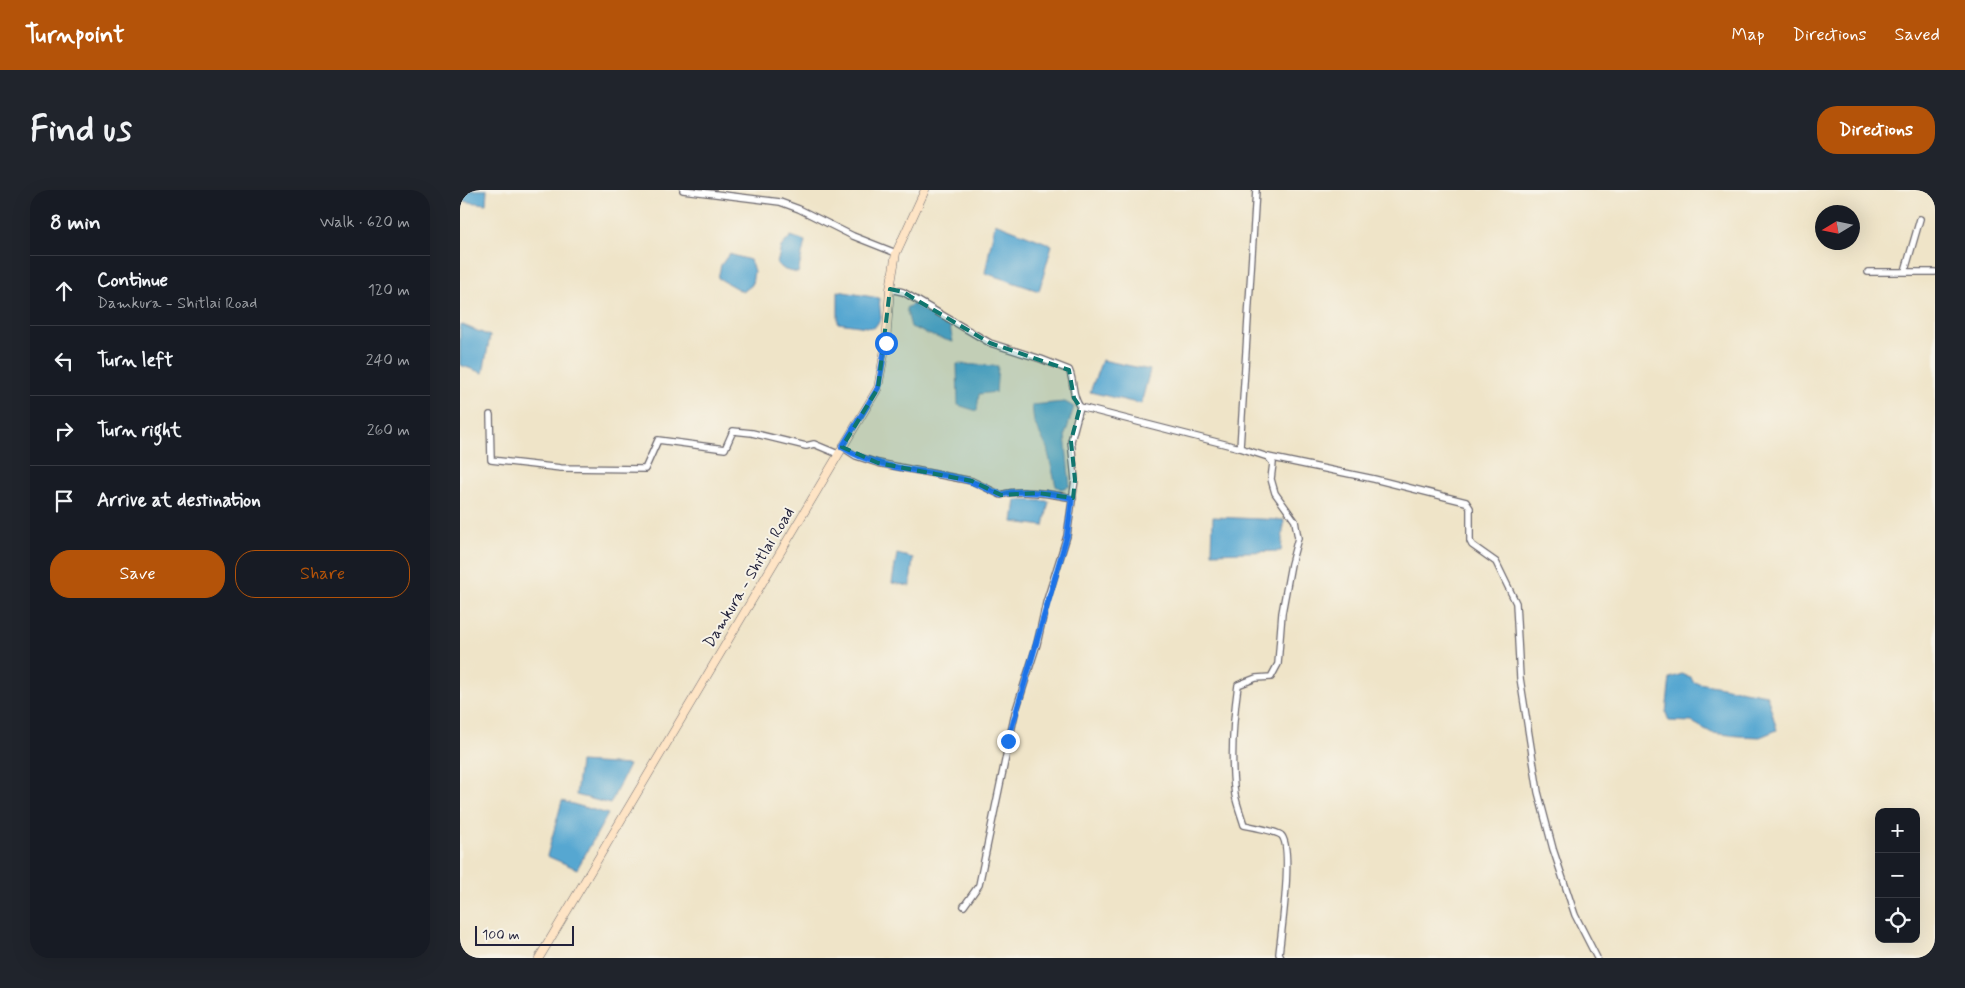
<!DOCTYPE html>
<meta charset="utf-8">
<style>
body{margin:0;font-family:Mynerve,sans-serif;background:#20242c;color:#f1f3f6}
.controls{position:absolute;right:15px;bottom:15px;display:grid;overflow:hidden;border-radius:10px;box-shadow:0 5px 20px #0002}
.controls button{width:45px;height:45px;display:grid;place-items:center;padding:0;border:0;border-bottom:1px solid #363941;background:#171b24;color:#f1f3f6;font:25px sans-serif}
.compass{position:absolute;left:1355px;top:15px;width:45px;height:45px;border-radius:50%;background:#171b24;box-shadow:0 5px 20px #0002;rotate:260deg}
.scale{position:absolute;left:15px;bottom:12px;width:99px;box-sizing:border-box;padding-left:5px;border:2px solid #22223b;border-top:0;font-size:14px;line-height:18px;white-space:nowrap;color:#22223b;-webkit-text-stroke:4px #f7f3e8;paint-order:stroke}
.stop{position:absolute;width:15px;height:15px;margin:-11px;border:4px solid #1a73e8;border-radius:50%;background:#fff}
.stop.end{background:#1a73e8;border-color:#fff;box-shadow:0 1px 5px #0008}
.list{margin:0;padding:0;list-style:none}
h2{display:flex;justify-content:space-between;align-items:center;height:65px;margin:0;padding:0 20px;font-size:21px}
h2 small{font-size:16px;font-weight:400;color:#9ea1a6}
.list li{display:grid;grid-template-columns:32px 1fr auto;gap:15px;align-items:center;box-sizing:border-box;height:70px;padding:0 20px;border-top:1px solid #363941}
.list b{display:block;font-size:19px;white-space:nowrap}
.list p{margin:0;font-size:16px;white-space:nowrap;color:#9ea1a6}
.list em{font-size:16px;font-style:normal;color:#9ea1a6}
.actions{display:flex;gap:10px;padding:15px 20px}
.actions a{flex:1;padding:11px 0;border:1px solid #b45309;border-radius:20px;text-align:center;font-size:18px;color:#b45309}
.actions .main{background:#b45309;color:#fff}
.icon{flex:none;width:28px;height:28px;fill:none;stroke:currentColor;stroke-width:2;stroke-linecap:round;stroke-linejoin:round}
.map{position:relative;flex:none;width:1475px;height:768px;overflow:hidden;border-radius:20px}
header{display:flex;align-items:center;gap:30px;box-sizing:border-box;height:70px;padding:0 25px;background:#b45309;color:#fff}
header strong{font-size:24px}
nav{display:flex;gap:28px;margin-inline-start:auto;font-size:18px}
.intro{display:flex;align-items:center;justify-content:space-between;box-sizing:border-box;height:120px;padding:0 30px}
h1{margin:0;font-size:35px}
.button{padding:12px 22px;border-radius:20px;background:#b45309;color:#fff;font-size:18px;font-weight:700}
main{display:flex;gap:30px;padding:0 30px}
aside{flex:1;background:#171b24;border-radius:20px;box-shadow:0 5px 20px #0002}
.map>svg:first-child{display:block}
.water{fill:#56a7d1;stroke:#3c6486}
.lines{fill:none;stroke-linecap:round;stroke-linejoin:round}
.street-casing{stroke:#6a666c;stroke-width:8}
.secondary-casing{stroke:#6a666c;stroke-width:9}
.street{stroke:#fff;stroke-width:5.5}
.secondary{stroke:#fee4c5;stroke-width:8}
.route{stroke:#1a73e8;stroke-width:6}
.marked{fill:#0f766e;fill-opacity:0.2;stroke:#0f766e;stroke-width:4;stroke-dasharray:10 6;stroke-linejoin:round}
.labels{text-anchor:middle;stroke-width:4;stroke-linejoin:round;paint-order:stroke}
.street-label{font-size:16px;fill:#22223b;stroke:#f7f3e8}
</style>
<header>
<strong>Turnpoint</strong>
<nav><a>Map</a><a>Directions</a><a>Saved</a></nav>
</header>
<div class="intro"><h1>Find us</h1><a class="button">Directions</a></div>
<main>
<aside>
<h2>8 min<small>Walk · 620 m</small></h2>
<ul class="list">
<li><svg class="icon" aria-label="ahead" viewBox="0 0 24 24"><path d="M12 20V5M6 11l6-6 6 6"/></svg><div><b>Continue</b><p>Damkura - Shitlai Road</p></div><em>120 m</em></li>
<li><svg class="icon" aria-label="left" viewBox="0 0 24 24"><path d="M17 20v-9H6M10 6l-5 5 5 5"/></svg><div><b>Turn left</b></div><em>240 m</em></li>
<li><svg class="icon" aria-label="right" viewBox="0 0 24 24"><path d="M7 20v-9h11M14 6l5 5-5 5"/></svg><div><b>Turn right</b></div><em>260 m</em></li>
<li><svg class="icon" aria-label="arrive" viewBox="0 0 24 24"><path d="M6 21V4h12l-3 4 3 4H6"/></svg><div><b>Arrive at destination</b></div></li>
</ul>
<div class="actions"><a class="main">Save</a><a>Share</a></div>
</aside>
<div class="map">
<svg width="1475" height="768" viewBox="0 0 1475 768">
<rect width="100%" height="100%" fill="#f7f3e8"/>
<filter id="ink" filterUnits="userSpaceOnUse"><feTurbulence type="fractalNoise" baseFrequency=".02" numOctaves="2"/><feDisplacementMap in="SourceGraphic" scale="10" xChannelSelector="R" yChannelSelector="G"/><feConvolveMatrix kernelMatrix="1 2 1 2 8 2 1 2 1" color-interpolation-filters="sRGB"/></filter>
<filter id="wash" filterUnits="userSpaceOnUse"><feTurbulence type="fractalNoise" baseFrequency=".0096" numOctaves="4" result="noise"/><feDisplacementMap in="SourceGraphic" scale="20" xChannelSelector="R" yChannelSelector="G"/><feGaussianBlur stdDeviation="1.12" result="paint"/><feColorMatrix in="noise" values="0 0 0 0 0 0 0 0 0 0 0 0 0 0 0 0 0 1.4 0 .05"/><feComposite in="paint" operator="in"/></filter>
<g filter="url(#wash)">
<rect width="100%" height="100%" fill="#efe4c8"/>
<g class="water">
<path d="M0 0H27L26 14 0 11Z"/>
<path d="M535 33 592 55 579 101 525 83Z"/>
<path d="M331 46 345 51 338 83 325 80 317 74 321 57Z"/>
<path d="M269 64 290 70 294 81 292 95 283 102 258 88 261 75Z"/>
<path d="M378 101 419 108 421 129 414 138 378 133Z"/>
<path d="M453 114 490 137 493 152 473 146 451 137 446 118Z"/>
<path d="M0 134 30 146 23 183 0 175Z"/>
<path d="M642 170 690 180 681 214 630 202Z"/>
<path d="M497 174 538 176 536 202 519 204 517 221 498 215Z"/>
<path d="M605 212 614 217 605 245 610 296 601 299 596 296 587 258 574 232 572 215Z"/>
<path d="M556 310 589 311 584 336 553 332Z"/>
<path d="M753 327 824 330 821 361 752 363Z"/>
<path d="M437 364 453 368 450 396 432 393Z"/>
<path d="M1222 484 1231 487 1233 492 1307 505 1317 540 1300 547 1279 546 1252 543 1232 532 1209 531 1206 523 1210 488Z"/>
<path d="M120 572 169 575 150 614 116 605Z"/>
<path d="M102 611 148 624 117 679 87 666Z"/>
</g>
</g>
<g filter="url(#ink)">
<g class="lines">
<g class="street-casing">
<g id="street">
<path d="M223 0 320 12 339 19 393 46 436 63"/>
<path d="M1445 81 1460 29"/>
<path d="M1408 82H1475"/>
<path d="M430 99 443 102 530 153 581 169 609 180C615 193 611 205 620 217L780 258 808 267 813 273 811 289 815 303 835 331 838 348 831 374 822 423 818 474 811 487 796 488 778 495C773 531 770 569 775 605 777 615 781 625 784 635 793 637 816 641 821 645 834 656 821 744 819 764L821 768"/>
<path d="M30 225 31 270 101 278 185 279 198 250 265 259 273 241 292 243 346 256 354 254 378 264"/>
<path d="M382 257 396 266 418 273 512 291 541 305C560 298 593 304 613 308"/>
<path d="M780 258 796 0"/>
<path d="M808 267 914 289 1006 312 1010 318V351L1012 355 1036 372 1056 413 1060 488 1078 602 1093 659 1115 725 1137 768"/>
<path d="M504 716 519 695 555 523 577 454 586 413 607 346 615 290 611 251 620 217"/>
</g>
</g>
<g class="secondary-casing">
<path id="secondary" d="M79 768 418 198 426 153 430 99 436 63 465 0"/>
</g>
<use href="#street" class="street"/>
<use href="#secondary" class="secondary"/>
</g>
</g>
<g class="lines" filter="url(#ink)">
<path class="route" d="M426 153 418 198 382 257C419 281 467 279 509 291 520 294 531 301 541 305 560 298 593 304 612 308L607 346 548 551"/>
</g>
<path class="marked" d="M430 99 443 102 530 153 609 180 614 208 620 217 611 251 615 290 613 308 578 303 541 305 512 291 418 273 382 257 418 198Z"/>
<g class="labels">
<g class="street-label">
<text transform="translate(288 387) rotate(-59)" y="6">Damkura - Shitlai Road</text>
</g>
</g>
</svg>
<div class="controls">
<button>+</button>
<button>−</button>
<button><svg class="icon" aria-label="locate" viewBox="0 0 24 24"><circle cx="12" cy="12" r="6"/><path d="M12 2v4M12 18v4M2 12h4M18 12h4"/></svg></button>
</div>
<svg class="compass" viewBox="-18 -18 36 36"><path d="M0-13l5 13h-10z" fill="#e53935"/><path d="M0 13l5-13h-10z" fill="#9ea1a6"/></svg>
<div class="scale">100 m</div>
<div class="stop" style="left:426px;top:153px"></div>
<div class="stop end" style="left:548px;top:551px"></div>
</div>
</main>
